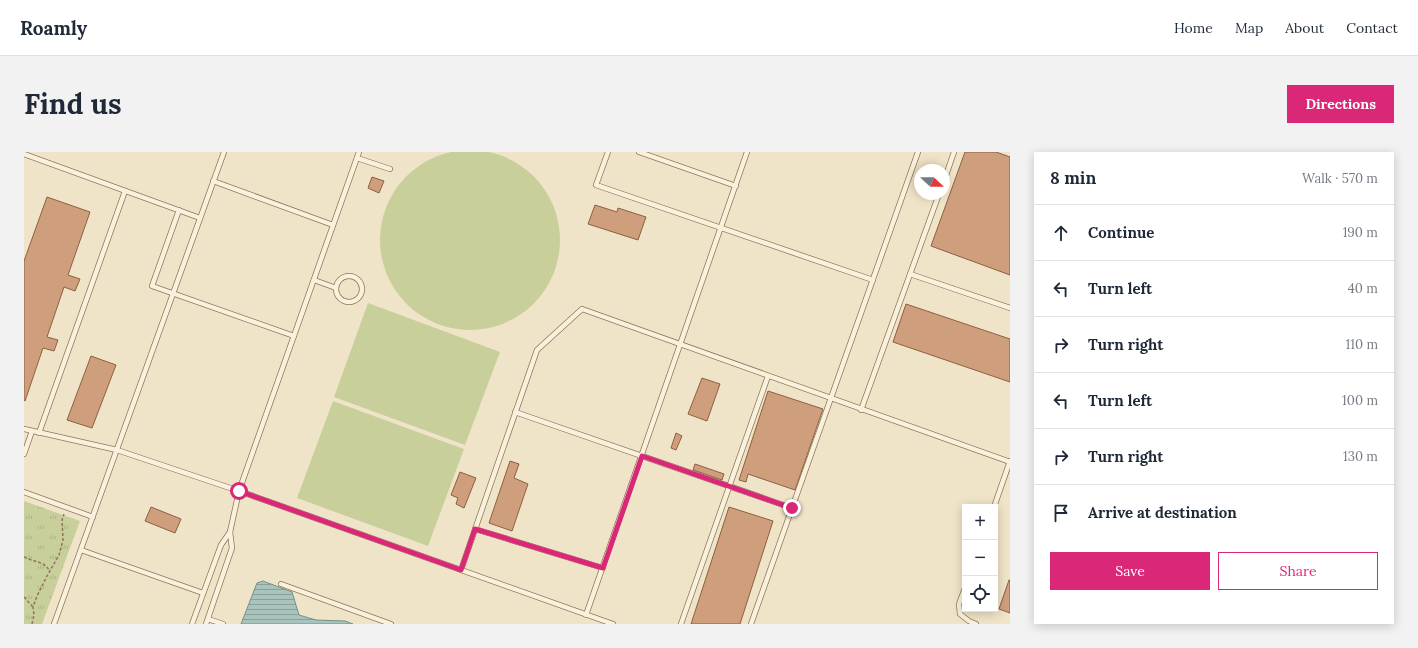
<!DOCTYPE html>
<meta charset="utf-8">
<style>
body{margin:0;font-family:Lora,serif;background:#f2f2f3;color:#1f2937}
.controls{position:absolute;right:12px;bottom:12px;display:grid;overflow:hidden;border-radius:0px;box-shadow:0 2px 10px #0003}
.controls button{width:36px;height:36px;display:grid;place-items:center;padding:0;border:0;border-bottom:1px solid #e0e1e3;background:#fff;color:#1f2937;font:20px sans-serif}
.compass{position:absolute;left:890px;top:12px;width:36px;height:36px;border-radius:50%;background:#fff;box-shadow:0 2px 10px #0003;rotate:112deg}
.stop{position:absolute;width:12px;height:12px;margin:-9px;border:3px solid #db2777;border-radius:50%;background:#fff}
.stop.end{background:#db2777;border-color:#fff;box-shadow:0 1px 4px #0008}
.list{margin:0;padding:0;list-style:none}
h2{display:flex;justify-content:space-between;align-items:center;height:52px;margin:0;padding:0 16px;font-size:17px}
h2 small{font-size:13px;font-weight:400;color:#747a83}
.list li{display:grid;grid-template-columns:26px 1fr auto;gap:12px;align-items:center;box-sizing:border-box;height:56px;padding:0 16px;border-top:1px solid #e0e1e3}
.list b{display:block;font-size:15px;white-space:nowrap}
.list em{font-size:13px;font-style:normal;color:#747a83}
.actions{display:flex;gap:8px;padding:12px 16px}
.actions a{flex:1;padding:9px 0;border:1px solid #db2777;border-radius:0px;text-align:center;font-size:14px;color:#db2777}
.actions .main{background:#db2777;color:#fff}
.icon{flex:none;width:22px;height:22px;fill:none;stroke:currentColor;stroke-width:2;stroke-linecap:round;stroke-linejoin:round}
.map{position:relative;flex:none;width:986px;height:472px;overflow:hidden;border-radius:0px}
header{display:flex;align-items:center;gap:24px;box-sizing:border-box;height:56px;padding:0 20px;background:#fff;border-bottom:1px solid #e0e1e3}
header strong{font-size:19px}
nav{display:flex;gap:22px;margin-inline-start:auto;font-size:14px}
.intro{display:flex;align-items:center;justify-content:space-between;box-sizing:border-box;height:96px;padding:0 24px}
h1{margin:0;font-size:28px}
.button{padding:10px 18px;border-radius:0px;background:#db2777;color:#fff;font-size:14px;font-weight:700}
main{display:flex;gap:24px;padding:0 24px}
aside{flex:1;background:#fff;border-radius:0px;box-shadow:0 2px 10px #0003}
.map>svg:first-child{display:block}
.green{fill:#c9cf9b}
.park{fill:url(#park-tufts)}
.water{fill:url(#water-rules);stroke:#6f938a}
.building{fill:#cf9f7d;stroke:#8d5f41}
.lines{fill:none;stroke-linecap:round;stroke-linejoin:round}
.lane-casing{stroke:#8d765c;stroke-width:6}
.path{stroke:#8d765c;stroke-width:1.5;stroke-dasharray:3 2;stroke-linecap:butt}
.lane{stroke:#faf1dc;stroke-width:4.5}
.route{stroke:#db2777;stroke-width:5}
</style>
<header>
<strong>Roamly</strong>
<nav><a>Home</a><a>Map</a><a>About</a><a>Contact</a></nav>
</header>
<div class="intro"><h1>Find us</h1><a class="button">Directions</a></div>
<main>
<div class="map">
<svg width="986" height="472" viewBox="0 0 986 472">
<defs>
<pattern id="park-tufts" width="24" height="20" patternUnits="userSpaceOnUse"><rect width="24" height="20" fill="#c9cf9b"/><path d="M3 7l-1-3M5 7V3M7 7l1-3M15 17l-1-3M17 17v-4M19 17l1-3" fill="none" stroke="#aeb285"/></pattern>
<pattern id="water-rules" width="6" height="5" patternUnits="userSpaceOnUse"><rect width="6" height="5" fill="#a9c4bc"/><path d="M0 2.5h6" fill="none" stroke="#8ba098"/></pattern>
</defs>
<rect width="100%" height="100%" fill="#f0e4c8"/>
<g class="green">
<circle cx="446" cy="88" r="90"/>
<path d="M344 151 476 200 441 293 310 245Z"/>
<path d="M309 249 440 297 404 394 273 346Z"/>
</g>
<path class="park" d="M0 349 56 369 18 472H0Z"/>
<path class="water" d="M239 429 268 440 275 463 292 468 321 469 329 472H217L233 431Z"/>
<g class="building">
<path d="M941 0H972L986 5V123L907 94Z"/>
<path d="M348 25 360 29 355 41 344 36Z"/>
<path d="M23 45 66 60 44 123 56 127 51 139 40 135 23 185 34 188 30 199 19 196 1 249 0 248V109Z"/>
<path d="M571 53 593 60 594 56 622 65 614 88 564 72Z"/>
<path d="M882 152 986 187V230L869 190Z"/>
<path d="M67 204 92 213 68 276 43 268Z"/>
<path d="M678 226 696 232 683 269 664 262Z"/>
<path d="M744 239 799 257 771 338 724 322 722 330 715 328Z"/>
<path d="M652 281 658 284 652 298 647 296Z"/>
<path d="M486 309 495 312 490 326 504 332 488 379 465 371Z"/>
<path d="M671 312 700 322 698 328 669 318Z"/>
<path d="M436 320 452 326 440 356 432 352 434 346 427 343Z"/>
<path d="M127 355 157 367 151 381 121 369Z"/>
<path d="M705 355 749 369 716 472H667Z"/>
<path d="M985 428H986V461L975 457Z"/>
</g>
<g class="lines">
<g class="lane-casing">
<g id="lane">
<path d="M584 0 572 33 849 128"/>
<path d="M615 0 712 34"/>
<path d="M0 2 176 66"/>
<path d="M333 6 366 17"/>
<path d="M189 29 309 73"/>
<path d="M920 29 930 0"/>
<path d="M155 58 128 134 270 184"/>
<path d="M886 122 986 156"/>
<circle cx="325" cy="137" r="13"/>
<path d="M290 128 312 136"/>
<path d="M837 258 915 42"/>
<path d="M491 260 768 356"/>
<path d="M0 277 93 298 215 339 589 472"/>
<path d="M15 281 101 39"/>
<path d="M0 302 8 279"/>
<path d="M0 340 69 365"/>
<path d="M970 355 986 309"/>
<path d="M451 377 579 416"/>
<path d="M57 398 179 441"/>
<path d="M437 418 513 198 558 157 986 310"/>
<path d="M257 432 367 472"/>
<path d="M941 436 935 452 936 462 945 469 952 472"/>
<path d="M562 463 723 0"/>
<path d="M184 467 199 472"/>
<path d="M30 472 200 0"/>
<path d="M168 472 197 393 206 380"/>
<path d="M182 472 208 396 206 380 215 339 335 0"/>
<path d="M657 472 744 224"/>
<path d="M727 472 894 0"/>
</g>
</g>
<g class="path">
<path d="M0 405C9 410 20 409 25 418"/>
<path d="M0 445 9 455"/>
<path d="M8 472 10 463 9 455 13 444 23 424 35 403 39 388 38 368 40 362"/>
</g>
<use href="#lane" class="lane"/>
</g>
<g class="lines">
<path class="route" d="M215 339 437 418 451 377 579 416 618 304 768 356"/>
</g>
</svg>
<div class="controls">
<button>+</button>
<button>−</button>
<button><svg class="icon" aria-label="locate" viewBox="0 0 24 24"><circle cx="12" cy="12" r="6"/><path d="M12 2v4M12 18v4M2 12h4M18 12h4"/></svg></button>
</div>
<svg class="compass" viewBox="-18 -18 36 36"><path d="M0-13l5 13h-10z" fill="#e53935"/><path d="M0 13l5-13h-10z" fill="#747a83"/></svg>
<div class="stop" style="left:215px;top:339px"></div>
<div class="stop end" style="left:768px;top:356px"></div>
</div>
<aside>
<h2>8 min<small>Walk · 570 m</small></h2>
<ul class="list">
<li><svg class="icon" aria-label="ahead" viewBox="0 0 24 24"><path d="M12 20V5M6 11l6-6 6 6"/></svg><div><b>Continue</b></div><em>190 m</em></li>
<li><svg class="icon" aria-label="left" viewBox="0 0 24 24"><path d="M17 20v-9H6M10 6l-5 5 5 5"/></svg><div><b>Turn left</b></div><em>40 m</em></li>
<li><svg class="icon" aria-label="right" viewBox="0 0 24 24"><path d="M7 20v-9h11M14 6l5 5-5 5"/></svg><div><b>Turn right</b></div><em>110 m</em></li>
<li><svg class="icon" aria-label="left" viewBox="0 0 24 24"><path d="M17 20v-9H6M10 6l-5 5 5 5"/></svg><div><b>Turn left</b></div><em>100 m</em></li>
<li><svg class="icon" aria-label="right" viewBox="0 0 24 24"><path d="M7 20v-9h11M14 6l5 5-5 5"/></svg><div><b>Turn right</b></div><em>130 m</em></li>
<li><svg class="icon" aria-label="arrive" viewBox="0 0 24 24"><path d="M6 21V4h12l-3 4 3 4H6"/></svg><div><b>Arrive at destination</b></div></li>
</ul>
<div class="actions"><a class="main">Save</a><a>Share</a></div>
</aside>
</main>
